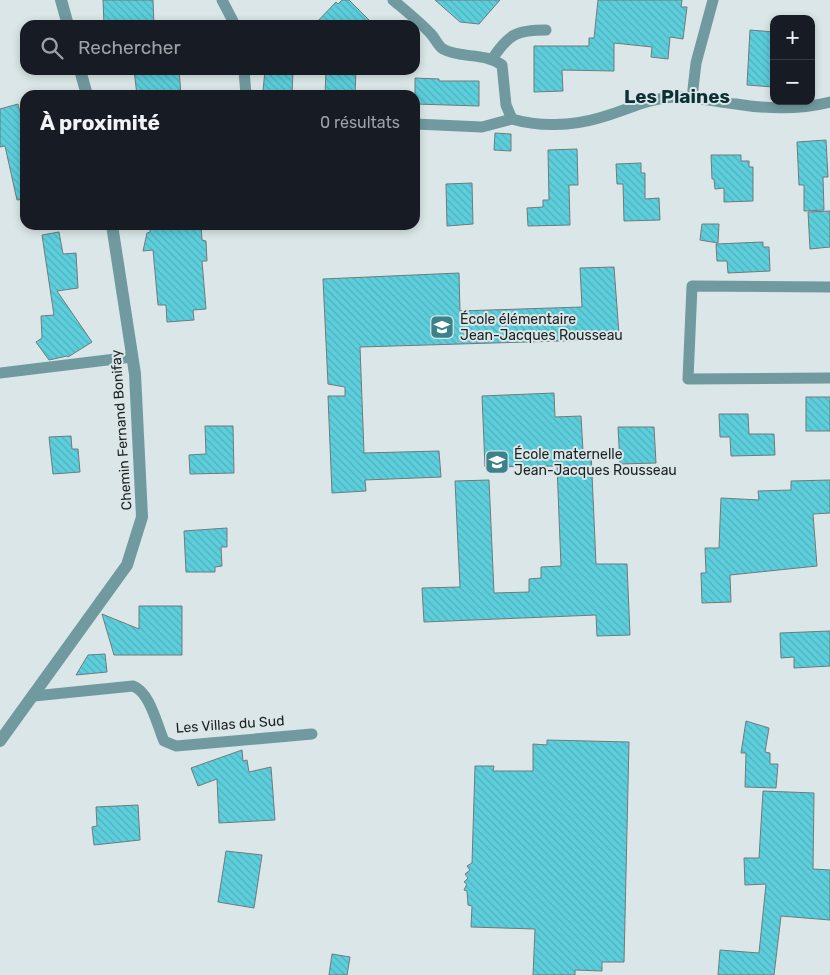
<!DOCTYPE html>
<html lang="fr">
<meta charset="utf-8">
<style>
body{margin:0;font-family:Rubik,sans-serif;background:#242831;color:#f1f3f6}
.controls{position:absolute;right:15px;top:15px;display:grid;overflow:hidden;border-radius:10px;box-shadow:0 2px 8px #0003}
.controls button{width:45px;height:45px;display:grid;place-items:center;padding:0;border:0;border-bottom:1px solid #363941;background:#171b24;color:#f1f3f6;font:25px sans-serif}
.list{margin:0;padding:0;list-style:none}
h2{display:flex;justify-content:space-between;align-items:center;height:65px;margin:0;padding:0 20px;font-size:21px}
h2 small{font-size:16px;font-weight:400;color:#9ea1a6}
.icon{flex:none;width:28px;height:28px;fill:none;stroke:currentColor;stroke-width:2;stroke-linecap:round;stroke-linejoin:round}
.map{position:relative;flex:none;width:830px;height:975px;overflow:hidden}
.search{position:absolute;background:#171b24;box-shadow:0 2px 8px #0003;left:20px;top:20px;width:400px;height:55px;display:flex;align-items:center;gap:12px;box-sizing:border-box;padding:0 18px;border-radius:15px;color:#9ea1a6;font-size:19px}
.panel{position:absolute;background:#171b24;box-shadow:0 2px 8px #0003;left:20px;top:90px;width:400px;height:140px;border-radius:15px}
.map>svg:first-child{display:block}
.building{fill:url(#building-back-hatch);stroke:#707b7c}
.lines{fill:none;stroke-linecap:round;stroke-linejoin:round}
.service{stroke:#709a9f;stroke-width:11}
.minor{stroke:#709a9f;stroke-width:12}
.labels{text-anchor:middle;stroke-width:4;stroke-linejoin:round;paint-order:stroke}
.poi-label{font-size:14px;fill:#1d2222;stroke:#dae6e7;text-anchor:start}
.street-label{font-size:14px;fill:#1d2222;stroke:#dae6e7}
.district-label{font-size:19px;font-weight:bold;fill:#0d3034;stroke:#dae6e7}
</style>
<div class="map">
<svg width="830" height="975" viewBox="0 0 830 975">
<defs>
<pattern id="building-back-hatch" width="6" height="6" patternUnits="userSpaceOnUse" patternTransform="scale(1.25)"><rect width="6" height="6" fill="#5dcedb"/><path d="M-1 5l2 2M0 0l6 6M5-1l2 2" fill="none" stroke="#50b1bc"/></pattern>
</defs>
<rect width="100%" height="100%" fill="#dae6e7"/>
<g class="building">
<path d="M103 0H153L154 25H104Z"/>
<path d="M342 0H349L374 25H314L336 2 338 4Z"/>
<path d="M435 0H500L479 24 460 22Z"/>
<path d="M598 0H682L681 7H687L683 39 670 37 668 59 651 57 652 47 614 43V71L562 70 563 91 534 92V46H589V38H594Z"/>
<path d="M750 30 774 32 773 87 747 85Z"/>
<path d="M134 70H179L181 95H137Z"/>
<path d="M265 70H293L292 95H270V92L263 91Z"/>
<path d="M326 70H356L355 95H325Z"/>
<path d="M415 78 439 79V81H479V106L415 104Z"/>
<path d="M18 104 25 131V199L17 200 5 146 0 147V109Z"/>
<path d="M495 133 511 134V151L494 150Z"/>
<path d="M826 140 828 177H823L824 210 804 211V185H799L797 142Z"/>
<path d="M577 149 578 185H569L570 225 528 226 527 208 543 207V200H549L548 150Z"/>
<path d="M711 155H741V161H749V167H753V201L724 202V188L715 189 714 179H712Z"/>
<path d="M641 163V173H645V199L659 198 660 220 624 221 623 184H617L616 164Z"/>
<path d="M472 183 473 224 447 226 446 184Z"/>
<path d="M830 211V247L810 249 808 212Z"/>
<path d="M702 224H719L718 243 700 240Z"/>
<path d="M165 225H201L202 240 206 241 207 261H202L206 309 193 310 194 320 167 322 166 305H158L153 250 143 251 147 233 150 232V226Z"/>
<path d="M59 232 63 254 76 253 78 288 57 291 92 342 68 357 67 356 49 360 36 342 42 338 41 316 54 315 42 235Z"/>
<path d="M763 242V247H769L770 271 728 273 727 261H717L716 244Z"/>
<path d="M614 267 619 334 593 336V340L360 347 364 453 439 451 441 477 365 480 366 491 332 493 328 396H345V387L328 384 323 279 459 273 460 311 582 307 580 268Z"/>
<path d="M554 393 555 417 581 416 583 451H591L596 564H627L630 635 597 636 596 615 424 622 422 588 460 587 455 481 489 480 494 593 529 592V579L541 578V567L561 566 557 466 485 467 482 396Z"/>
<rect x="806" y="397" width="24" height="34"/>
<path d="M719 414H748L749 434H774L775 455 731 456 730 437H720Z"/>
<path d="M205 426H233L234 473 190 474 189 455 206 454Z"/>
<path d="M618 427H654L656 463 620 464Z"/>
<path d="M71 436 72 449H78L80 472 53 474 49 437Z"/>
<path d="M830 480V513L813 514 817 566 730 575 731 602 702 603 701 573H706L705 548H719L721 498 759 500 758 491 791 490V481Z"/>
<path d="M227 528V547H221L222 566 215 567V572H186L184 531Z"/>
<path d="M139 606H182V655H114L102 614 139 629Z"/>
<path d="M830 631V666L794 668V657L781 658 780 633Z"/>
<path d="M105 654 107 672 76 675 88 655Z"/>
<path d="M746 721 769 728 765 752 770 753V764H778L776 788 745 787 746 753H741Z"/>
<path d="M547 740 629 742 624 962H602V971L575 970V975H533L535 929 471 927 472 906 468 905 467 891 464 890 467 884 464 882 468 878 465 874 470 870 467 866 472 863 475 766H494L493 771H533V744L547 745Z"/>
<path d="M242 750 243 761 247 760 249 772 271 767 275 820 219 823 217 779 198 786 191 768Z"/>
<path d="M763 791 814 793 813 869 830 870V920L781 916 774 975H718L720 950 759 953 766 884 745 885 744 858H759Z"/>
<path d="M138 805 140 840 94 845 92 827 97 826 96 807Z"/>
<path d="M226 851 262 855 254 908 218 902Z"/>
<path d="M332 954 350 957 347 975H329Z"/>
</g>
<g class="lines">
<g class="service">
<path d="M222 0 235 25"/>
<path d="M393 0C406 11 420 22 431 34 435 38 438 46 443 49 461 59 484 52 502 65L506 105 512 119C539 127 572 126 599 118 625 111 648 98 675 97 695 96 716 102 736 104 767 109 799 110 830 102"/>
<path d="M492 59C509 34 516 30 546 30"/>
<path d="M244 70 246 95"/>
<path d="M692 98 696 63 713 0"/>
<path d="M415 124 482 127 512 119"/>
<path d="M830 287 692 286 688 379 830 378"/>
<path d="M0 373 132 357"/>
<path d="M34 696 133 686C150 692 157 725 164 741L176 746 312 734"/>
</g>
<g class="minor">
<path d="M61 0 68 25"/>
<path d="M80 70 87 95"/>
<path d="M0 741 127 565 142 517 135 374 112 225"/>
</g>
</g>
<defs>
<g id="school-square" transform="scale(1.25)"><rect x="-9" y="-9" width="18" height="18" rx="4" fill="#3b828a" stroke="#dae6e7"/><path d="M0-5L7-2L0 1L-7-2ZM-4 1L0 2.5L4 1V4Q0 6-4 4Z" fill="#fff"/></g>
</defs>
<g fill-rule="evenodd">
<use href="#school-square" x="442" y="327"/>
<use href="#school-square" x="497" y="462"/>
</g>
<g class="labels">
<g class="poi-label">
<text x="460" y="324">École élémentaire<tspan x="460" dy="16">Jean-Jacques Rousseau</tspan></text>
<text x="514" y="459">École maternelle<tspan x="514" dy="16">Jean-Jacques Rousseau</tspan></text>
</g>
<g class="street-label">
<text transform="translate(121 430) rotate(-94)" y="5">Chemin Fernand Bonifay</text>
<text transform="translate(230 724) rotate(-4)" y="5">Les Villas du Sud</text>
</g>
<g class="district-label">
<text x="677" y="103">Les Plaines</text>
</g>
</g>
</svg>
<div class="controls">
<button>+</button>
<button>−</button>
</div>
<div class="search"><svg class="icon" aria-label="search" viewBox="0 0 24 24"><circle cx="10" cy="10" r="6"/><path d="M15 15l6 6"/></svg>Rechercher</div>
<section class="panel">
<h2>À proximité<small>0 résultats</small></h2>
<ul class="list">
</ul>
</section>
</div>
